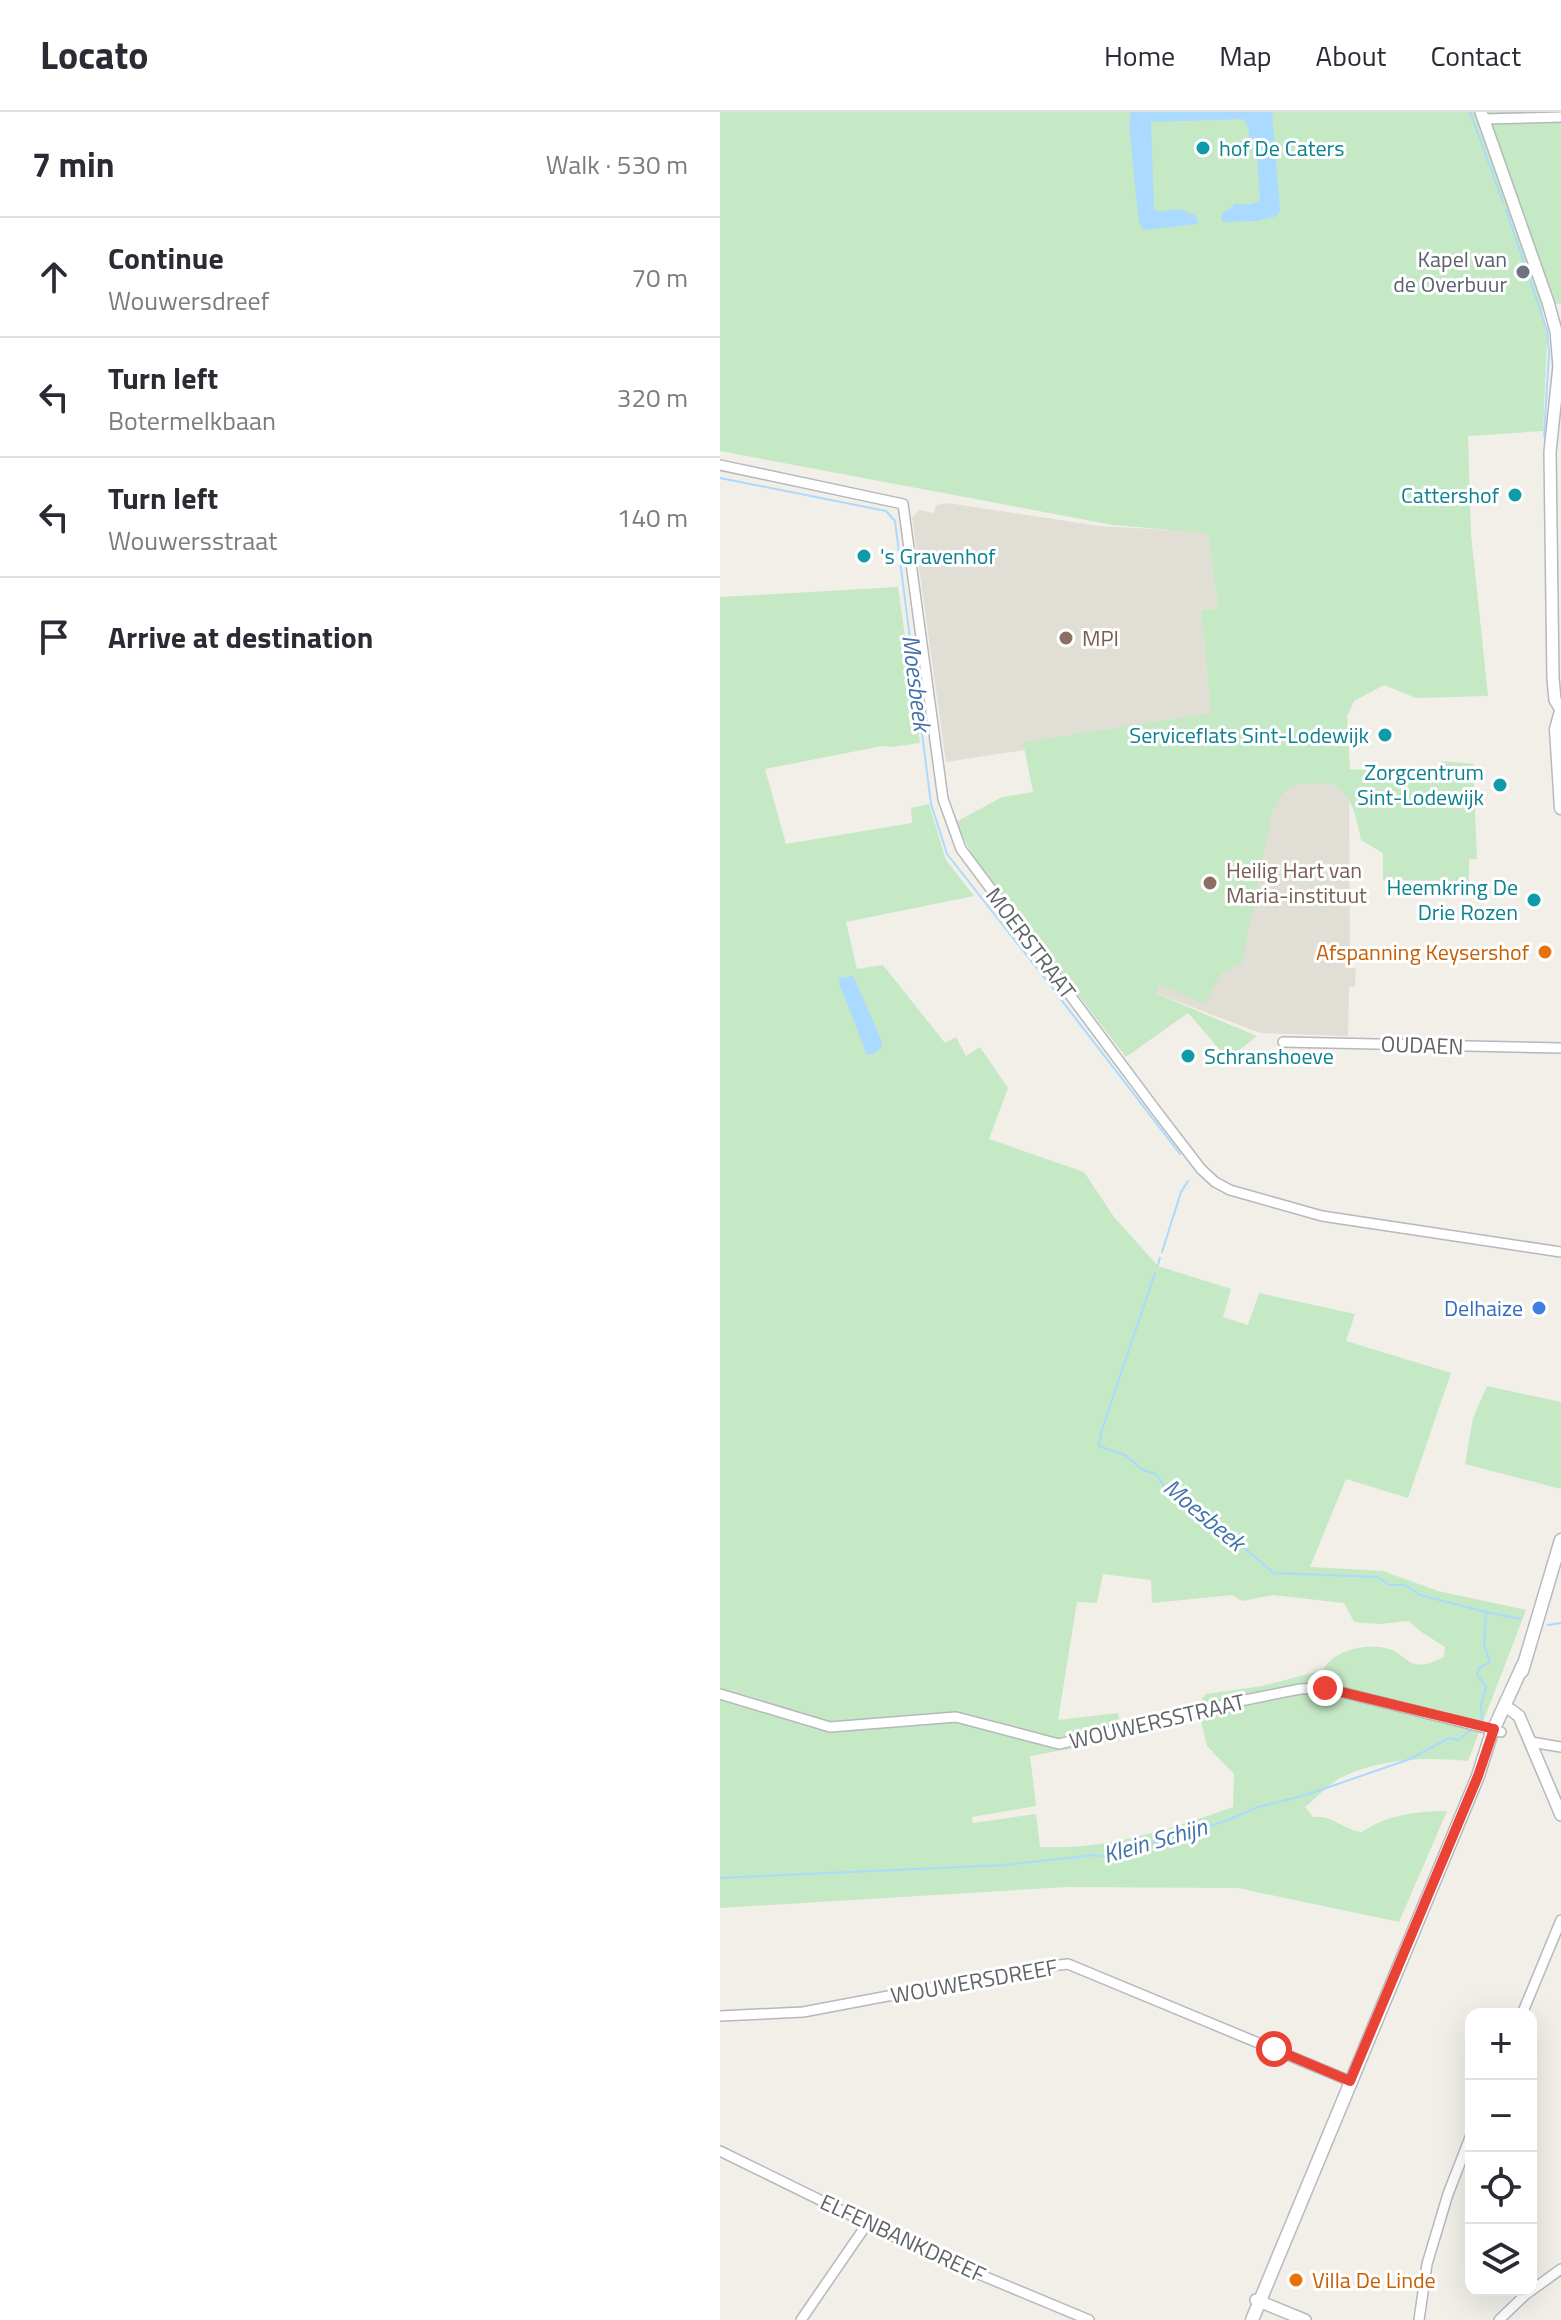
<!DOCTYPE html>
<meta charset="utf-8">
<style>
body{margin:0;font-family:"Titillium Web",sans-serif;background:#f7f7f7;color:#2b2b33}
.controls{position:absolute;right:24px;bottom:24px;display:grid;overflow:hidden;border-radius:16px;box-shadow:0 8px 32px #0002}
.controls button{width:72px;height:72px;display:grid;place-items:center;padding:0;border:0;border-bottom:2px solid #e1e1e2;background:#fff;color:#2b2b33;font:40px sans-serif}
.stop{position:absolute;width:24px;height:24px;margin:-18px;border:6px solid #ea4335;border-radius:50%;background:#fff}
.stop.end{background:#ea4335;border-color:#fff;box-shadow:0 2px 8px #0008}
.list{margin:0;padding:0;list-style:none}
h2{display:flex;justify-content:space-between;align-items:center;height:104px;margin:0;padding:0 32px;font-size:34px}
h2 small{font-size:26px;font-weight:400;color:#7c7c81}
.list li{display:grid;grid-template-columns:52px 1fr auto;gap:24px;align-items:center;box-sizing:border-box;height:120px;padding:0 32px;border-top:2px solid #e1e1e2}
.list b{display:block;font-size:30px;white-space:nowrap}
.list p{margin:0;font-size:26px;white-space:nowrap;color:#7c7c81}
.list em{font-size:26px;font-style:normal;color:#7c7c81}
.icon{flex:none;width:44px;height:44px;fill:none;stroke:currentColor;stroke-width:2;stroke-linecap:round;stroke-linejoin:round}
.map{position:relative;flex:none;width:841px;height:2208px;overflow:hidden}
header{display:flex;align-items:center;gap:48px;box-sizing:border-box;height:112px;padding:0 40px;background:#fff;border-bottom:2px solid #e1e1e2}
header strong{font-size:38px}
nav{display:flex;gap:44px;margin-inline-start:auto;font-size:28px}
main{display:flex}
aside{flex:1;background:#fff}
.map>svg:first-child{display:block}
.education{fill:#e1ded6}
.green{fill:#c5e8c5;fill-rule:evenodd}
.water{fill:#aadaff}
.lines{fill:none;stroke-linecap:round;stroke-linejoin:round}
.stream{stroke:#aadaff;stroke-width:2}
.minor-casing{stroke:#b5b8bc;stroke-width:12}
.tertiary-casing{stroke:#b5b8bc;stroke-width:14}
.secondary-casing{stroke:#b6babf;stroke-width:15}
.minor{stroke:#fff;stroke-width:9}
.tertiary{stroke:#fff;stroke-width:11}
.secondary{stroke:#fff;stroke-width:12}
.route{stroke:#ea4335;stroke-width:10}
.culture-dot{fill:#0f9aa8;stroke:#fff;stroke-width:3}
.worship-dot{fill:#6b7280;stroke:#fff;stroke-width:3}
.education-dot{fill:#8d6e63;stroke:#fff;stroke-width:3}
.food-dot{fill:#e8710a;stroke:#fff;stroke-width:3}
.shop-dot{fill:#3f7fe0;stroke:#fff;stroke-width:3}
.labels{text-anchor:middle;stroke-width:6;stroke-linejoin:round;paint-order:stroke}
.culture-label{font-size:22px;fill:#0d838f;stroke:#fff;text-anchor:end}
.worship-label{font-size:22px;fill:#5b616d;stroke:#fff;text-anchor:end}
.education-label{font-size:22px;fill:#785e54;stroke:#fff;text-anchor:start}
.street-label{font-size:22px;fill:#5f6368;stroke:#fff}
.food-label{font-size:22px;fill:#c56008;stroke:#fff;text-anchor:end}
.shop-label{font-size:22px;fill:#366cbe;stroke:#fff;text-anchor:end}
.water-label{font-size:24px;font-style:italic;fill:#4174aa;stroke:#fff}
</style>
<header>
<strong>Locato</strong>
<nav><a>Home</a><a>Map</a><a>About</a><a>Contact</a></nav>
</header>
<main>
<aside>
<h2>7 min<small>Walk · 530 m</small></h2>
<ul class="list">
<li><svg class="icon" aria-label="ahead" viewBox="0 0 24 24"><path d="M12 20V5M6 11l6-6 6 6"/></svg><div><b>Continue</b><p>Wouwersdreef</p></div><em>70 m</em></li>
<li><svg class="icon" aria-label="left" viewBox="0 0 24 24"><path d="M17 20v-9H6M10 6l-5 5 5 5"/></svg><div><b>Turn left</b><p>Botermelkbaan</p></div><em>320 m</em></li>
<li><svg class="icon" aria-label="left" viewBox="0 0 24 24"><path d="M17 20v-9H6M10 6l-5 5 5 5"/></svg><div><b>Turn left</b><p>Wouwersstraat</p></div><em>140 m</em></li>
<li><svg class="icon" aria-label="arrive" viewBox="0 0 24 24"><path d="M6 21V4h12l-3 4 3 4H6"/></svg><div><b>Arrive at destination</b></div></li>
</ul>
</aside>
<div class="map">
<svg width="841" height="2208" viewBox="0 0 841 2208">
<rect width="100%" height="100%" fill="#f1efe8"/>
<g class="education">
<path d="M228 391 379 414 488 420 498 496 481 498 491 601 304 630 305 638 226 650 192 406 199 398 214 401 216 393Z"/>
<path d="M361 637 629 657 630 848 632 856 636 857 635 874 629 875 628 924 540 921 430 879Z"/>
</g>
<g class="green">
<path d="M0 0H841V191L822 196 827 226 823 319 748 324 751 422 768 584 696 586 664 573 634 589 627 604 630 657 719 663 721 649 753 652 757 747H749V769L663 768V741L641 728C637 708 632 676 607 671 601 670 594 672 588 672 565 672 562 681 552 701L522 851 502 861 484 892 439 872 435 881 537 924 508 947 468 901 406 945 278 779 251 741 236 710 282 685 313 680 303 630 491 601 481 498 498 496 488 421 393 413 0 339Z"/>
<path d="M178 475 200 631 171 635 162 634 45 657 66 732 192 711 191 696 209 692 226 748 254 784 126 810 137 857 163 853 225 931 236 925 246 944 260 935 288 976 269 1027 364 1060 394 1105 438 1154 511 1177 503 1205 528 1213 539 1181 635 1202 626 1229 731 1261 688 1386 626 1367 590 1455 663 1459 718 1479 806 1498 748 1649C706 1645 664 1646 624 1664 610 1670 597 1686 585 1695L593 1705C613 1703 623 1718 642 1720 667 1703 697 1699 727 1699L679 1810 518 1776 346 1775 0 1796V485ZM383 1462 431 1468 432 1491 512 1483 522 1489 553 1483 624 1491 634 1510 660 1512 689 1509 700 1519 725 1535 724 1545C715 1549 704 1555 694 1552 686 1549 680 1541 672 1538 650 1530 614 1537 603 1558L542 1574 486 1582 477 1593 487 1634 514 1662 513 1695C451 1717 387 1738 320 1735L316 1702 253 1711 252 1705 316 1694 310 1644 403 1627 398 1601 338 1608 357 1490 377 1491Z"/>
<path d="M767 1274 841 1290V1377L745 1352 753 1306Z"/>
</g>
<g class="water">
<path d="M411 0H552L560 98 557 104 537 109 502 110V101L514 94 513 92H532L540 88 537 43 530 34 529 18 524 7 431 10 434 97 438 100 460 97 476 104 478 112 424 118 419 111 409 13Z"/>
<path d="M133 864 161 927 162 935 153 942 147 943 145 938 119 871 120 866Z"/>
</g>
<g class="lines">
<g class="stream">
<path d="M750 0 783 90"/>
<path d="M786 98 827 218 829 241 824 324"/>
<path d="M0 366 166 399 175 409 211 692 227 742 334 878"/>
<path d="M336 881 460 1042"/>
<path d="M442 1140 461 1080 468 1069"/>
<path d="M438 1153 440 1146"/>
<path d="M435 1161 381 1321 379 1334 405 1343 423 1358 436 1362 445 1375 469 1390 554 1461 658 1465 669 1473H685L700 1483 766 1500"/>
<path d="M828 1513 841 1511"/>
<path d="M762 1610 761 1593 766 1574 757 1563 759 1556 770 1550 764 1532 766 1500 800 1507"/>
<path d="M0 1766 285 1753 374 1743 394 1746 406 1739 503 1710 538 1695 586 1683 690 1647 729 1626 738 1628 752 1617"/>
</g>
<g class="minor-casing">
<g id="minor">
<path d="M764 7 841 5"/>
<path d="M0 353 183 392 223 687 241 737 438 1001 481 1057 495 1070 510 1078 602 1104 841 1140"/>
<path d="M563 930 841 936"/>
<path d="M0 1582 110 1615 236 1605 339 1632 520 1589 580 1577 605 1576 781 1620"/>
<path d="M811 1630 841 1635"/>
<path d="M802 1902 841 1808"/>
<path d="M0 1904 83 1900 322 1855 348 1852 630 1969"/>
<path d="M0 2039 206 2140 369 2208"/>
<path d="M81 2208 147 2112"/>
<path d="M699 2208 707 2152 728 2082 751 2023"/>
<path d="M779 2208 805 2183 841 2157"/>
</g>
</g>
<g class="tertiary-casing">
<g id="tertiary">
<path d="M761 0 828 190 836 219 839 254 830 340 833 566 835 588 841 598"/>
<path d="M791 1598 799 1604 841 1703"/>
<path d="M536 2188 585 2208"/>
</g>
</g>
<g class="secondary-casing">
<g id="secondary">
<path d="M841 599 836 617 841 696"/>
<path d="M802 1559 841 1428"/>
<path d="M532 2208 758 1664 771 1623 803 1553"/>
</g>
</g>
<use href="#minor" class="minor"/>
<use href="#tertiary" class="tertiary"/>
<use href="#secondary" class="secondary"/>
</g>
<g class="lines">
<path class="route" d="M554 1937 630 1969 758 1664 774 1617 605 1576"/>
</g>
<g class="culture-dot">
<circle cx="483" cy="36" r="8"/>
<circle cx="795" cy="383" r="8"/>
<circle cx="144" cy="444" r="8"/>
<circle cx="665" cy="623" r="8"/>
<circle cx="780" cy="673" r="8"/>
<circle cx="814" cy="788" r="8"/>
<circle cx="468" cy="944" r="8"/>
</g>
<circle class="worship-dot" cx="803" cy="160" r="8"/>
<g class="education-dot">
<circle cx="346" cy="526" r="8"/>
<circle cx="490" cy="771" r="8"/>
</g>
<g class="food-dot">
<circle cx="825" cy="840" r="8"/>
<circle cx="576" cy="2168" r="8"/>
</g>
<circle class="shop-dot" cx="819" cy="1196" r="8"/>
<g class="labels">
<g class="culture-label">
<text x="499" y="44" text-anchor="start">hof De Caters</text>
<text x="779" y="391">Cattershof</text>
<text x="160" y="452" text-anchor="start">'s Gravenhof</text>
<text x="649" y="631">Serviceflats Sint-Lodewijk</text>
<text x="764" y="668">Zorgcentrum<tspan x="764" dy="25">Sint-Lodewijk</tspan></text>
<text x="798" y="783">Heemkring De<tspan x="798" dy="25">Drie Rozen</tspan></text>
<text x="484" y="952" text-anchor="start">Schranshoeve</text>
</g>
<g class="worship-label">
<text x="787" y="155">Kapel van<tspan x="787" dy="25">de Overbuur</tspan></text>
</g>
<g class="education-label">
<text x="362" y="534">MPI</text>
<text x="506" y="766">Heilig Hart van<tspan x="506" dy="25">Maria-instituut</tspan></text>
</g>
<g class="street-label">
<text transform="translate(311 831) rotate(53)" y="8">MOERSTRAAT</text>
<text transform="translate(702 933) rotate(2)" y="8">OUDAEN</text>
<text transform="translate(437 1609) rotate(-13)" y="8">WOUWERSSTRAAT</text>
<text transform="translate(254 1869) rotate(-10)" y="8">WOUWERSDREEF</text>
<text transform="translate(183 2126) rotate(25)" y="8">ELFENBANKDREEF</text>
</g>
<g class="food-label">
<text x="809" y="848">Afspanning Keysershof</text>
<text x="592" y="2176" text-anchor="start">Villa De Linde</text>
</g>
<g class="shop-label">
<text x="803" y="1204">Delhaize</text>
</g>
<g class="water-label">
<text transform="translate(196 571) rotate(83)" y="8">Moesbeek</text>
<text transform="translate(484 1403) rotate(40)" y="8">Moesbeek</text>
<text transform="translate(435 1729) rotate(-16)" y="8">Klein Schijn</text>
</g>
</g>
</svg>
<div class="controls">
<button>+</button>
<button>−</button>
<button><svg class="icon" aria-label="locate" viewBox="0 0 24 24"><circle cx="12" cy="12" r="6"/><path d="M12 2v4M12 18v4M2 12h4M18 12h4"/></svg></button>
<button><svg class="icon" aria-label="layers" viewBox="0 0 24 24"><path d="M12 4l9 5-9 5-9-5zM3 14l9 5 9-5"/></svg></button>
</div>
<div class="stop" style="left:554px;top:1937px"></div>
<div class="stop end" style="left:605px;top:1576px"></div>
</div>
</main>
